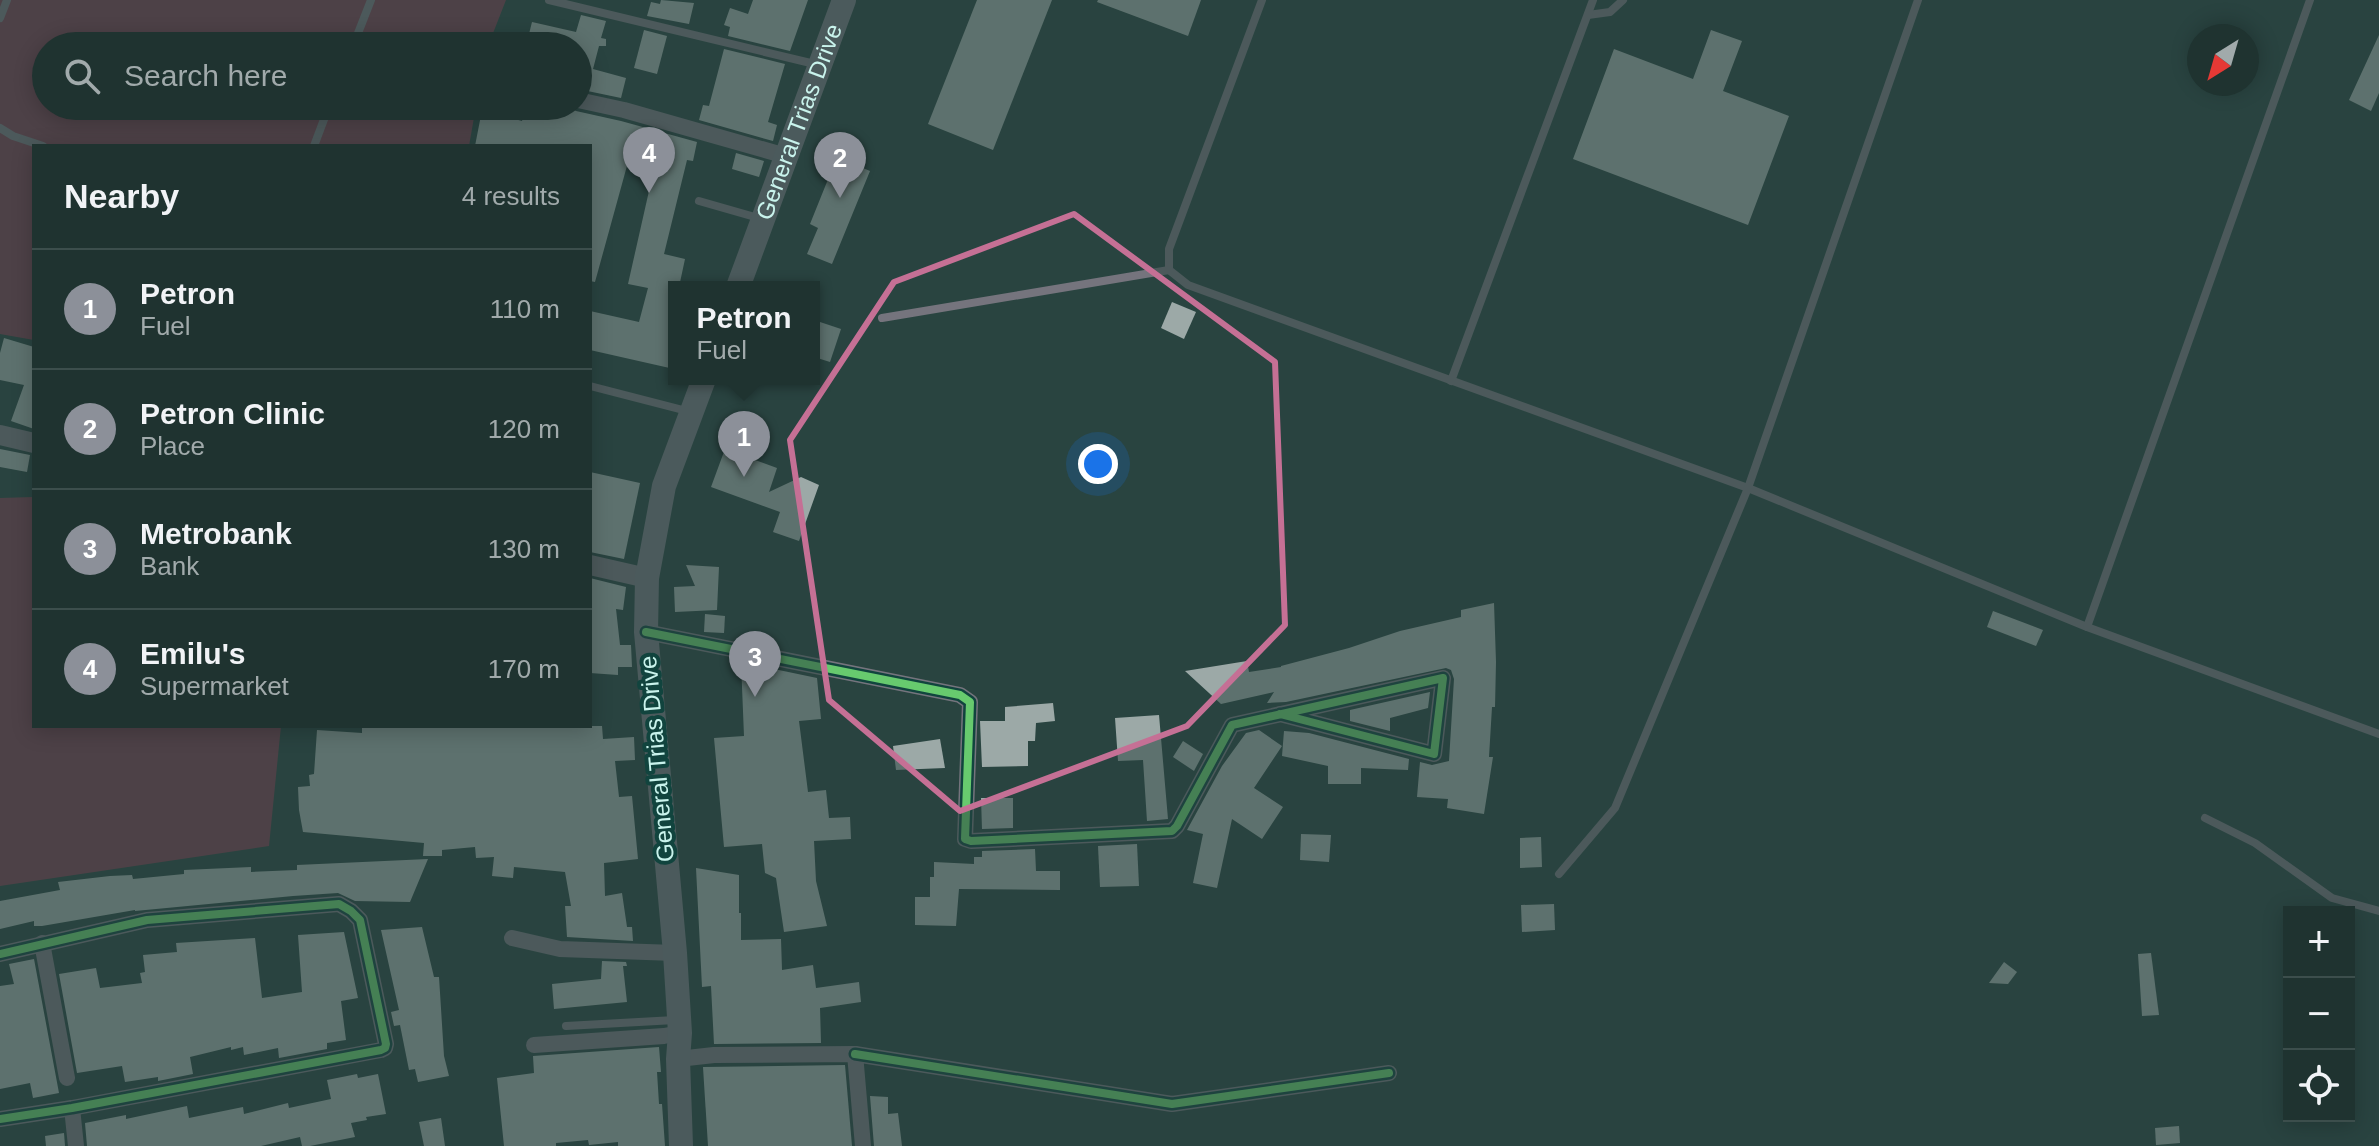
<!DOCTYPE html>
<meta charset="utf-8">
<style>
body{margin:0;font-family:Helvetica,sans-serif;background:#273b38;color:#f1f3f6}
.controls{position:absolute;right:24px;bottom:24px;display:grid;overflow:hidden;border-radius:0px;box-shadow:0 4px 20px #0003}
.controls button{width:72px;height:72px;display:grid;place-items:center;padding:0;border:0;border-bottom:2px solid #3c4e4c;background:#1f3330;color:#f1f3f6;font:40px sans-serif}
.compass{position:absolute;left:2187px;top:24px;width:72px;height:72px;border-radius:50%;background:#1f3330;box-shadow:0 4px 20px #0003;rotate:217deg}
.you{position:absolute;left:1098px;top:464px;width:28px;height:28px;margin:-20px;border:6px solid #fff;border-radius:50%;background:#1a73e8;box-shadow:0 0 0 12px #1a73e833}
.badge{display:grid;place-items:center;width:52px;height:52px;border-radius:50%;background:#8c9099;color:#fff;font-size:26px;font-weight:700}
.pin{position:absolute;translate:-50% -66px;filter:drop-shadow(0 2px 4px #0008)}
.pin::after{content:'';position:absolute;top:42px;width:28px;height:24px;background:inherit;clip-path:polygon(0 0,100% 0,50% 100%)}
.popup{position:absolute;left:668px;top:281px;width:152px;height:104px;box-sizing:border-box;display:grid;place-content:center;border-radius:0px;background:#1f3330;filter:drop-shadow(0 2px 6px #0005);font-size:26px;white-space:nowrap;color:#a1aaab}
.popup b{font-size:30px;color:#f1f3f6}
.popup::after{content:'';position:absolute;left:50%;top:100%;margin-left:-16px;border:16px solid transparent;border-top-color:#1f3330}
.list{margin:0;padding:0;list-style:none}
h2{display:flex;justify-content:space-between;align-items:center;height:104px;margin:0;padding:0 32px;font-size:34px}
h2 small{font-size:26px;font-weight:400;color:#a1aaab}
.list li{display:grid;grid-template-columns:52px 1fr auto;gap:24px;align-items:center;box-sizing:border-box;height:120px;padding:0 32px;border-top:2px solid #3c4e4c}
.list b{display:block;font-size:30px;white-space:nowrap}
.list p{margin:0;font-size:26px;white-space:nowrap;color:#a1aaab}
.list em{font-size:26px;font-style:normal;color:#a1aaab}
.icon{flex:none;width:44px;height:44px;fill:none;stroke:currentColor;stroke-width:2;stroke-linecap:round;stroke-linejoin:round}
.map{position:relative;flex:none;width:2379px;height:1146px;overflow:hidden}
.search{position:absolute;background:#1f3330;box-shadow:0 4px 20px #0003;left:32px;top:32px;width:560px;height:88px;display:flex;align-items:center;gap:20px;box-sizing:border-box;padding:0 28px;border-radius:44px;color:#a1aaab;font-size:30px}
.panel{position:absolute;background:#1f3330;box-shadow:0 4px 20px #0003;left:32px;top:144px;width:560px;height:584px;border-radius:0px}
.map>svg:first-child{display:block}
.green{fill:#793f50}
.building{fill:#9ca9a7}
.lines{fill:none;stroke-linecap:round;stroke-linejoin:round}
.service{stroke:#75747d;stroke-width:8}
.minor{stroke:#75747d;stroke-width:16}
.tertiary{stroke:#75747d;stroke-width:20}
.secondary{stroke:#73767f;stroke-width:24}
.cycleway-casing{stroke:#11443e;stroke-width:13}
.cycleway{stroke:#67ca6e;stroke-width:8}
.marked{fill:none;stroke:#c57095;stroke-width:6;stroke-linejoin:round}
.labels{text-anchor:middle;stroke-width:8;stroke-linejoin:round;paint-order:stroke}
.street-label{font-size:24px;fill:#c9f3ec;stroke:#11443e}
</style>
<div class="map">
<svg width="2379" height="1146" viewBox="0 0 2379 1146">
<rect width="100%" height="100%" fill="#294440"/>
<g class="green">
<path d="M0 0H506L488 46H46V106H476L469 146H34V340L0 334Z"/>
<path d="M34 497V726H281L269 846 0 886V498Z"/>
</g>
<g class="building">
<path d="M661 0 694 3 689 24 647 16 651 2 660 4Z"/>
<path d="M753 0H808L790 51 728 36 730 27 724 25 730 8 748 14Z"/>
<path d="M977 0H1052L993 150 928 124Z"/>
<path d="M1098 0H1201L1188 36 1097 2Z"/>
<path d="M581 15 606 21 601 38 606 39V46H599L593 69 626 78 621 98 578 89V46H526L532 22 576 32Z"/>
<path d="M644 30 667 36 657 74 634 68Z"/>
<path d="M1711 30 1742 41 1723 91 1789 116 1748 225 1573 159 1614 49 1693 79Z"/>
<path d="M2379 35V93L2371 111 2349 100Z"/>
<path d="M724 49 785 64 768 122 777 125 773 141 699 120 703 105 709 106Z"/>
<path d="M526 106H569L576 111 621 121 697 142 693 161 687 160 664 254 685 259 679 287H674V369L590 350V311L639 322 648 288 628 284 658 151 633 144 595 282 590 281V146H475L482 110 522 121Z"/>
<path d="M736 153 764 161 759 177 732 169Z"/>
<path d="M837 157 870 171 832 264 807 254 818 228 810 224Z"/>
<path d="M1172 302 1196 312 1184 339 1161 328Z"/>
<path d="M814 320 841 329 830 362 814 357Z"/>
<path d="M4 338 34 347V429L11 421 24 385 0 380V353Z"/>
<path d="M0 449 30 455 27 472 0 467Z"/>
<path d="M725 449 777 468 769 492 801 477 819 485 799 541 773 532 780 512 711 487Z"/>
<path d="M590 472 640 483 624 559 590 552Z"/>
<path d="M686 565 719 567 717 610 675 612 674 587 695 586Z"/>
<path d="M590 578 626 587 623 610 616 609 620 645H631L632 667H618V675L590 673Z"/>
<path d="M1494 603 1496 662 1495 707H1492L1489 757H1493L1484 814 1447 808 1448 799 1417 797 1420 762 1432 765 1449 761 1454 679 1451 670 1446 668 1286 702 1267 703 1274 692 1221 704 1185 671 1247 661 1249 672 1281 667V666L1349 648 1400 631 1461 617V610Z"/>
<path d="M1993 611 2043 630 2036 646 1987 627Z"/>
<path d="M705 614 725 616 724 633 704 632Z"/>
<path d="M741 662 817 678 821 719 799 721 808 792 826 790 829 818 850 817 851 839 814 841 816 881 827 926 784 932 776 878 765 873 762 844 724 847 714 738 744 736Z"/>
<path d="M1430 692 1428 708 1390 718V731L1350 721V710Z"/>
<path d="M1053 703 1055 721 1036 723 1035 741H1028V766L982 767 980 721H1005V707Z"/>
<path d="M1159 715 1168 819 1147 821 1143 760 1118 761 1115 718Z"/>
<path d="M362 726H602L603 739 634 737 635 760 615 761 619 797 632 796 638 859 604 863 605 896 622 893 627 927H632L633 941 567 937 565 906H571L565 872 514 867 513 878 492 876 494 857 476 858 475 847 442 850V856H423L424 843 303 832 299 810 298 787 310 786 309 775 314 774 317 730 362 733Z"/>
<path d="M1259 730 1282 746 1254 788 1283 807 1262 839 1232 819 1217 888 1193 883 1203 834 1187 830 1222 766 1246 733Z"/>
<path d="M1284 731 1309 733 1409 759 1408 770 1361 768V784H1328V766L1282 756Z"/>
<path d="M940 739 945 768 896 770 893 746Z"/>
<path d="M1183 741 1203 754 1194 771 1173 757Z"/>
<path d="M981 798H1013V828L982 829Z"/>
<path d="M1301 834 1331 835 1329 862 1300 860Z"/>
<path d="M1541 837 1542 867 1520 868V838Z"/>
<path d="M1137 844 1139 886 1100 887 1098 846Z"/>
<path d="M1035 849 1036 871H1060V890L959 889 956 926 915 925V897H930V877H934V862L974 864V857H982V851Z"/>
<path d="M428 859 410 902 355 901 338 893 293 896 135 911V910L42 926H34V921L0 929V901L60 890 58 882 110 876 132 875 133 879 184 874V870L251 867V872L297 870V865Z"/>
<path d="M696 868 739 875V913H741V940L781 939 782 970 813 965 816 988 859 982 861 1002 820 1008 821 1043 714 1044 711 986 702 987Z"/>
<path d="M1554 904 1555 930 1522 932 1521 905Z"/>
<path d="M422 927 434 977H439L444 1056 449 1076 418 1082 415 1069 409 1070 400 1025 394 1026 391 1012 399 1010 381 930Z"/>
<path d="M344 932 358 998 341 1001 346 1040 327 1043V1049L279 1058 278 1048 244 1055 243 1047 231 1050V1047L190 1057 193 1074 158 1081V1077L125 1082 122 1066 77 1073 59 974 96 968 100 988 142 983 140 973 145 972 143 955 177 952 176 943 255 938 262 998 302 992 298 935Z"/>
<path d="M2151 953 2159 1015 2142 1016 2138 954Z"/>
<path d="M34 959 59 1093 33 1098 30 1083 0 1089V986L14 984 9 964Z"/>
<path d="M602 961 626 962 627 966H623L627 1002 554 1009 552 984 601 979Z"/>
<path d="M2004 962 2017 972 2008 984 1989 983Z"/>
<path d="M659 1047 661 1072H657L659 1104H662L665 1146H618V1142L589 1145 588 1140 556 1143V1146H504L497 1078 534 1073 533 1056Z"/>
<path d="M845 1065 852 1146H708L703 1067Z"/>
<path d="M357 1074 358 1078 378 1074 386 1114 366 1117 367 1120 351 1123 355 1137 310 1146H302L300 1137 261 1146H87L85 1123 126 1115V1119L187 1106 189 1118 243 1107 244 1114 288 1103 289 1108 331 1099 327 1080Z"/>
<path d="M870 1096 888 1097V1114L898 1113 902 1146H874Z"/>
<path d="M441 1118 445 1146H424L419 1122Z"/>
<path d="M2179 1126 2180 1143 2156 1145 2155 1128Z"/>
<path d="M64 1133 65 1146H46L45 1136Z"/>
</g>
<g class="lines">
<g class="service">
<path d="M549 0 819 65"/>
<path d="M1262 0 1169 249V270L1188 285 1748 488 2087 627 2379 734"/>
<path d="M1588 15 1610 12 1623 0"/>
<path d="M0 18 7 0"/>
<path d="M353 46 371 0"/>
<path d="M0 128 13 136 43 146"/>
<path d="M314 146 329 106"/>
<path d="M699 201 762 219"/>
<path d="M882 318 1169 270"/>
<path d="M1451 381 1593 0"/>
<path d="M590 386 687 411"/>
<path d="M2087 627 2310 0"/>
<path d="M2205 818 2255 843 2332 898 2379 911"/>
<path d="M1559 874 1615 808 1748 488 1918 0"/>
<path d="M566 1026 675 1020"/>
</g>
<g class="minor">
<path d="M578 100 624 110 786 156"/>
<path d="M646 632 960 695 970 702 965 839 971 841 1172 831 1177 826 1232 725 1443 678 1434 754 1280 714"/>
<path d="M512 938 560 949 675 953"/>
<path d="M42 943 67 1078"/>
<path d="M0 954 147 920 339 904 351 911 360 920 386 1044 385 1048 381 1050 72 1108 0 1119"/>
<path d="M534 1045 664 1036 680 1033"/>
<path d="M855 1054 1172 1104 1389 1073"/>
<path d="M678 1059 714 1055 855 1054 863 1146"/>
<path d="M72 1108 76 1146"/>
</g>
<g class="tertiary">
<path d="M0 435 34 443"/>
<path d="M590 565 647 578"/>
</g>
<g class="secondary">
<path id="s1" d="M738 287 844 0"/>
<path d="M681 1146 678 1059 680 1033 675 953 646 632 647 578 664 486 704 379"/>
</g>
<g class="cycleway-casing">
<g id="cycleway">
<path d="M646 632 960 695 970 702 965 839 971 841 1172 831 1177 826 1232 725 1443 678 1434 754 1280 714"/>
<path d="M0 954 147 920 339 904 351 911 360 920 386 1044 385 1048 381 1050 72 1108 0 1119"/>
<path d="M855 1054 1172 1104 1389 1073"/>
</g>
</g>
<use href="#cycleway" class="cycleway"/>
</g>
<path d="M0 0H2379V1146H0ZM1074 214 1275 362 1285 625 1187 726 960 811 829 700 790 440 894 282Z" fill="#294440" fill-opacity=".55" fill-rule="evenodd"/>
<path class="marked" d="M1074 214 1275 362 1285 625 1187 726 960 811 829 700 790 440 894 282Z"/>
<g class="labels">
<g class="street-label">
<text dy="8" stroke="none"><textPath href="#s1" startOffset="176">General Trias Drive</textPath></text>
<text transform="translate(657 759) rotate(-95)" y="8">General Trias Drive</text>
</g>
</g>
</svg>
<div class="controls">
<button>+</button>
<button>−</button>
<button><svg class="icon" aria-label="locate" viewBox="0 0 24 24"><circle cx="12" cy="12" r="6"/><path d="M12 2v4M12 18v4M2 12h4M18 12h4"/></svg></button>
</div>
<svg class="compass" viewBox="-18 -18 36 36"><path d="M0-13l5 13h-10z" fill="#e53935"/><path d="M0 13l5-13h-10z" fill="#a1aaab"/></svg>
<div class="you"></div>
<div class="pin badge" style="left:744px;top:477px">1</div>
<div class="popup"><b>Petron</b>Fuel</div>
<div class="pin badge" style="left:840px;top:198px">2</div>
<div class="pin badge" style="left:755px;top:697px">3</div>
<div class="pin badge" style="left:649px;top:193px">4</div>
<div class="search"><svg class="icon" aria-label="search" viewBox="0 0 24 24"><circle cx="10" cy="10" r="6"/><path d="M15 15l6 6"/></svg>Search here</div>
<section class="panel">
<h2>Nearby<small>4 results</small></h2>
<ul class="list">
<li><span class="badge">1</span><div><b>Petron</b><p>Fuel</p></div><em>110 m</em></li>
<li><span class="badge">2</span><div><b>Petron Clinic</b><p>Place</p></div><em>120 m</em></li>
<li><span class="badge">3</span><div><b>Metrobank</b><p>Bank</p></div><em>130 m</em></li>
<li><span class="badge">4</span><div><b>Emilu's</b><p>Supermarket</p></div><em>170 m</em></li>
</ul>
</section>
</div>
